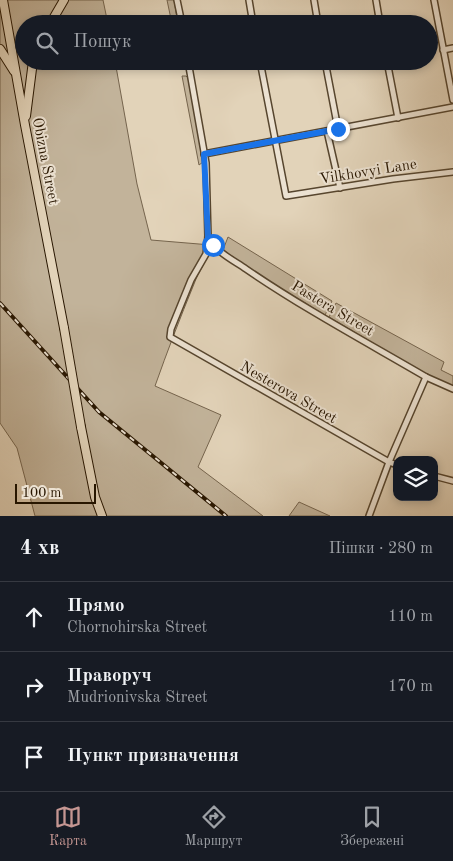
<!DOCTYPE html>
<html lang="uk">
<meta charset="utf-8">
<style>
body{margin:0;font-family:"Old Standard TT",serif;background:#242831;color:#f1f3f6}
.controls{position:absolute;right:15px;bottom:15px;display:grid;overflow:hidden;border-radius:10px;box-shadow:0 2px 8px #0003}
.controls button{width:45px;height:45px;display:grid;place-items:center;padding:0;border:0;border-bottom:1px solid #363941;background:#171b24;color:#f1f3f6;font:25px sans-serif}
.scale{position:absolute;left:15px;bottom:12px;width:81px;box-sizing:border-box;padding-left:5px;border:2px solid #281600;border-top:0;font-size:14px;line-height:18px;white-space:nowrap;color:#281600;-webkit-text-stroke:4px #ece2d2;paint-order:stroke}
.stop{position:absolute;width:15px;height:15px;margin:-11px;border:4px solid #1a73e8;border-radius:50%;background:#fff}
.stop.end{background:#1a73e8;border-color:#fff;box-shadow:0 1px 5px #0008}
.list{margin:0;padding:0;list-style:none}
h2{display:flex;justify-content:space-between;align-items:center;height:65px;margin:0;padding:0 20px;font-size:21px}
h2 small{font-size:16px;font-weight:400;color:#9ea1a6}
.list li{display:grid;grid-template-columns:32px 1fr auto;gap:15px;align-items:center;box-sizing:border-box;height:70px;padding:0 20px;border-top:1px solid #363941}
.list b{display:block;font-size:19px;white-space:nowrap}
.list p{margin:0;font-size:16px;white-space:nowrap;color:#9ea1a6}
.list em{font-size:16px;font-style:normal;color:#9ea1a6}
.icon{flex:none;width:28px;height:28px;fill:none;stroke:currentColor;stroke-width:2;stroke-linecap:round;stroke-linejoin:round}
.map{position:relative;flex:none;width:453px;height:516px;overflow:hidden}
.search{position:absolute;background:#171b24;box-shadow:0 2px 8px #0003;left:15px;right:15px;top:15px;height:55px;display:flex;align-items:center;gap:12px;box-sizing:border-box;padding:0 18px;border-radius:28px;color:#9ea1a6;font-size:19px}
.sheet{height:275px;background:#171b24}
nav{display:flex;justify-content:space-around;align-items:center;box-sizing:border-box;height:70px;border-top:1px solid #363941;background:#171b24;font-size:14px;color:#9ea1a6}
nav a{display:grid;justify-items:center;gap:2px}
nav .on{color:#c59692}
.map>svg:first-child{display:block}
.green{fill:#c2b39a;stroke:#75644d}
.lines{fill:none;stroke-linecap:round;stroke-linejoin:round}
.street-casing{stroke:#56452e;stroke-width:8}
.primary-casing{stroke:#281600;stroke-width:10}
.street{stroke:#ece2d2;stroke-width:5}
.primary{stroke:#e2d3b9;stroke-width:8}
.rail-casing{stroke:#281600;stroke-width:4}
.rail{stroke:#ece2d2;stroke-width:2;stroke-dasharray:5.5;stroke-linecap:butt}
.primary-bridge-casing{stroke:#281600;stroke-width:10;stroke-linecap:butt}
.primary-bridge{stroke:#e2d3b9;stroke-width:8}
.route{stroke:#1a73e8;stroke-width:6}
.labels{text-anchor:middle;stroke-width:4;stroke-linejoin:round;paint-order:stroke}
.street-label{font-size:15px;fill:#281600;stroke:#ece2d2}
</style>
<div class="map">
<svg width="453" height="516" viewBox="0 0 453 516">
<rect width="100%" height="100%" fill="#e2d3b9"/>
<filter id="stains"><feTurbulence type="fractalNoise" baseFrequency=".004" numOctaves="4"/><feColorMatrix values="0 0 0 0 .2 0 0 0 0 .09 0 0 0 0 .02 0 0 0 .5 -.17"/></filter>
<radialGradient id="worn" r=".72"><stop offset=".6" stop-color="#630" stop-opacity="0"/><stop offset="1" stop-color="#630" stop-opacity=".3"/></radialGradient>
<g class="green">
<path d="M0 0H103L108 24H24V61H115L137 184 151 240 211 245C208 260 199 270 194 284 180 318 167 352 155 386L221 415 198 467 263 516H35L17 448 0 423Z"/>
<path d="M167 0H174L178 24H172Z"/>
<path d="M182 76H186L188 78 203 162 199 165Z"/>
<path d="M228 237 332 301 325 315 267 280 223 250Z"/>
<path d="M336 303 444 362 441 370 453 376V387L427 375 329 317Z"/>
<path d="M299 502 330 516H289Z"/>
</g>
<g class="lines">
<g class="street-casing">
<g id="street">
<path d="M177 0 182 24"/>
<path d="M249 0 253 24"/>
<path d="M314 0 318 24"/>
<path d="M376 0 380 24"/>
<path d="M434 0 453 100"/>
<path d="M443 50 453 48"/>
<path d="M188 61 206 163 208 237 206 254 191 280 171 329 170 337 389 462 397 465"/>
<path d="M260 61 286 196 393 179 453 172"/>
<path d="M325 61 338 129"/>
<path d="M387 61 398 118"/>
<path d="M327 131 340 188"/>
<path d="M204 154 453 107"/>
<path d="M208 237C216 252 233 260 246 269 303 308 366 342 426 377L453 389"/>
<path d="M434 476 453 481"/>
<path d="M369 516 389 462 426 377"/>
</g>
</g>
<g class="primary-casing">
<g id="primary">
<path d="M3 0 25 125 64 328"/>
<path d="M50 24 64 0"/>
<path d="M0 49 14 71"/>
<path d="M26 116 33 61"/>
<path d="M81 427 95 497 102 516"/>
</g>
</g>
<use href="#street" class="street"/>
<use href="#primary" class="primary"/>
<g class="rail-casing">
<path id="rail" d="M0 303 99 412 226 516"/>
</g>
<use href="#rail" class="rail"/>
<g class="primary-bridge-casing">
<path id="primary-bridge" d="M64 328 81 427"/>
</g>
<use href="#primary-bridge" class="primary-bridge"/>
</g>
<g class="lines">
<path class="route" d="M213 245 208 238 204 154 338 129"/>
</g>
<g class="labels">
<g class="street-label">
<text transform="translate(46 161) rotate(79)" y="5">Obizna Street</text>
<text transform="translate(368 171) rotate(-9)" y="5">Vilkhovyi Lane</text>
<text transform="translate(333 308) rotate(31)" y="5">Pastera Street</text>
<text transform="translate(289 392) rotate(30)" y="5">Nesterova Street</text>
</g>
</g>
<rect width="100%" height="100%" filter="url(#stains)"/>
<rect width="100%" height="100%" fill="url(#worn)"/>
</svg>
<div class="controls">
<button><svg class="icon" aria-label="layers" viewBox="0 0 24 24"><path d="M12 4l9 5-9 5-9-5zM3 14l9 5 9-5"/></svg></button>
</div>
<div class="scale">100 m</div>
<div class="stop" style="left:213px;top:245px"></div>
<div class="stop end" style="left:338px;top:129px"></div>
<div class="search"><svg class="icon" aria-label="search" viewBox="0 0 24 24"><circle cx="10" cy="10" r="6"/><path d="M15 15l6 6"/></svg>Пошук</div>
</div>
<section class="sheet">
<h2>4 хв<small>Пішки · 280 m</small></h2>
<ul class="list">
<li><svg class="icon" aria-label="ahead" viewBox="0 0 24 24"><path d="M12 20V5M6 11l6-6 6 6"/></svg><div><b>Прямо</b><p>Chornohirska Street</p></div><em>110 m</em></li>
<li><svg class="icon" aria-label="right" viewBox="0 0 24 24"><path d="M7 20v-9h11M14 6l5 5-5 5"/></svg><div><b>Праворуч</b><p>Mudrionivska Street</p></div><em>170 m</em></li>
<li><svg class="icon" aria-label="arrive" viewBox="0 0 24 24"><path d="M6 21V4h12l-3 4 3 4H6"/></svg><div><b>Пункт призначення</b></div></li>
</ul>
</section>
<nav>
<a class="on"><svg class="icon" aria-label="map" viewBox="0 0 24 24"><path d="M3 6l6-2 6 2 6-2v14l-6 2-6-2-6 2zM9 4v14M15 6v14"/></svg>Карта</a>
<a><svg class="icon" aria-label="directions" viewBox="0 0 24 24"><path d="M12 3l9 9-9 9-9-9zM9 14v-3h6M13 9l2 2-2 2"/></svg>Маршрут</a>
<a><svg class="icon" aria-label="saved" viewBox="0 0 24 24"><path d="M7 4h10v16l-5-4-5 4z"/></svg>Збережені</a>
</nav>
